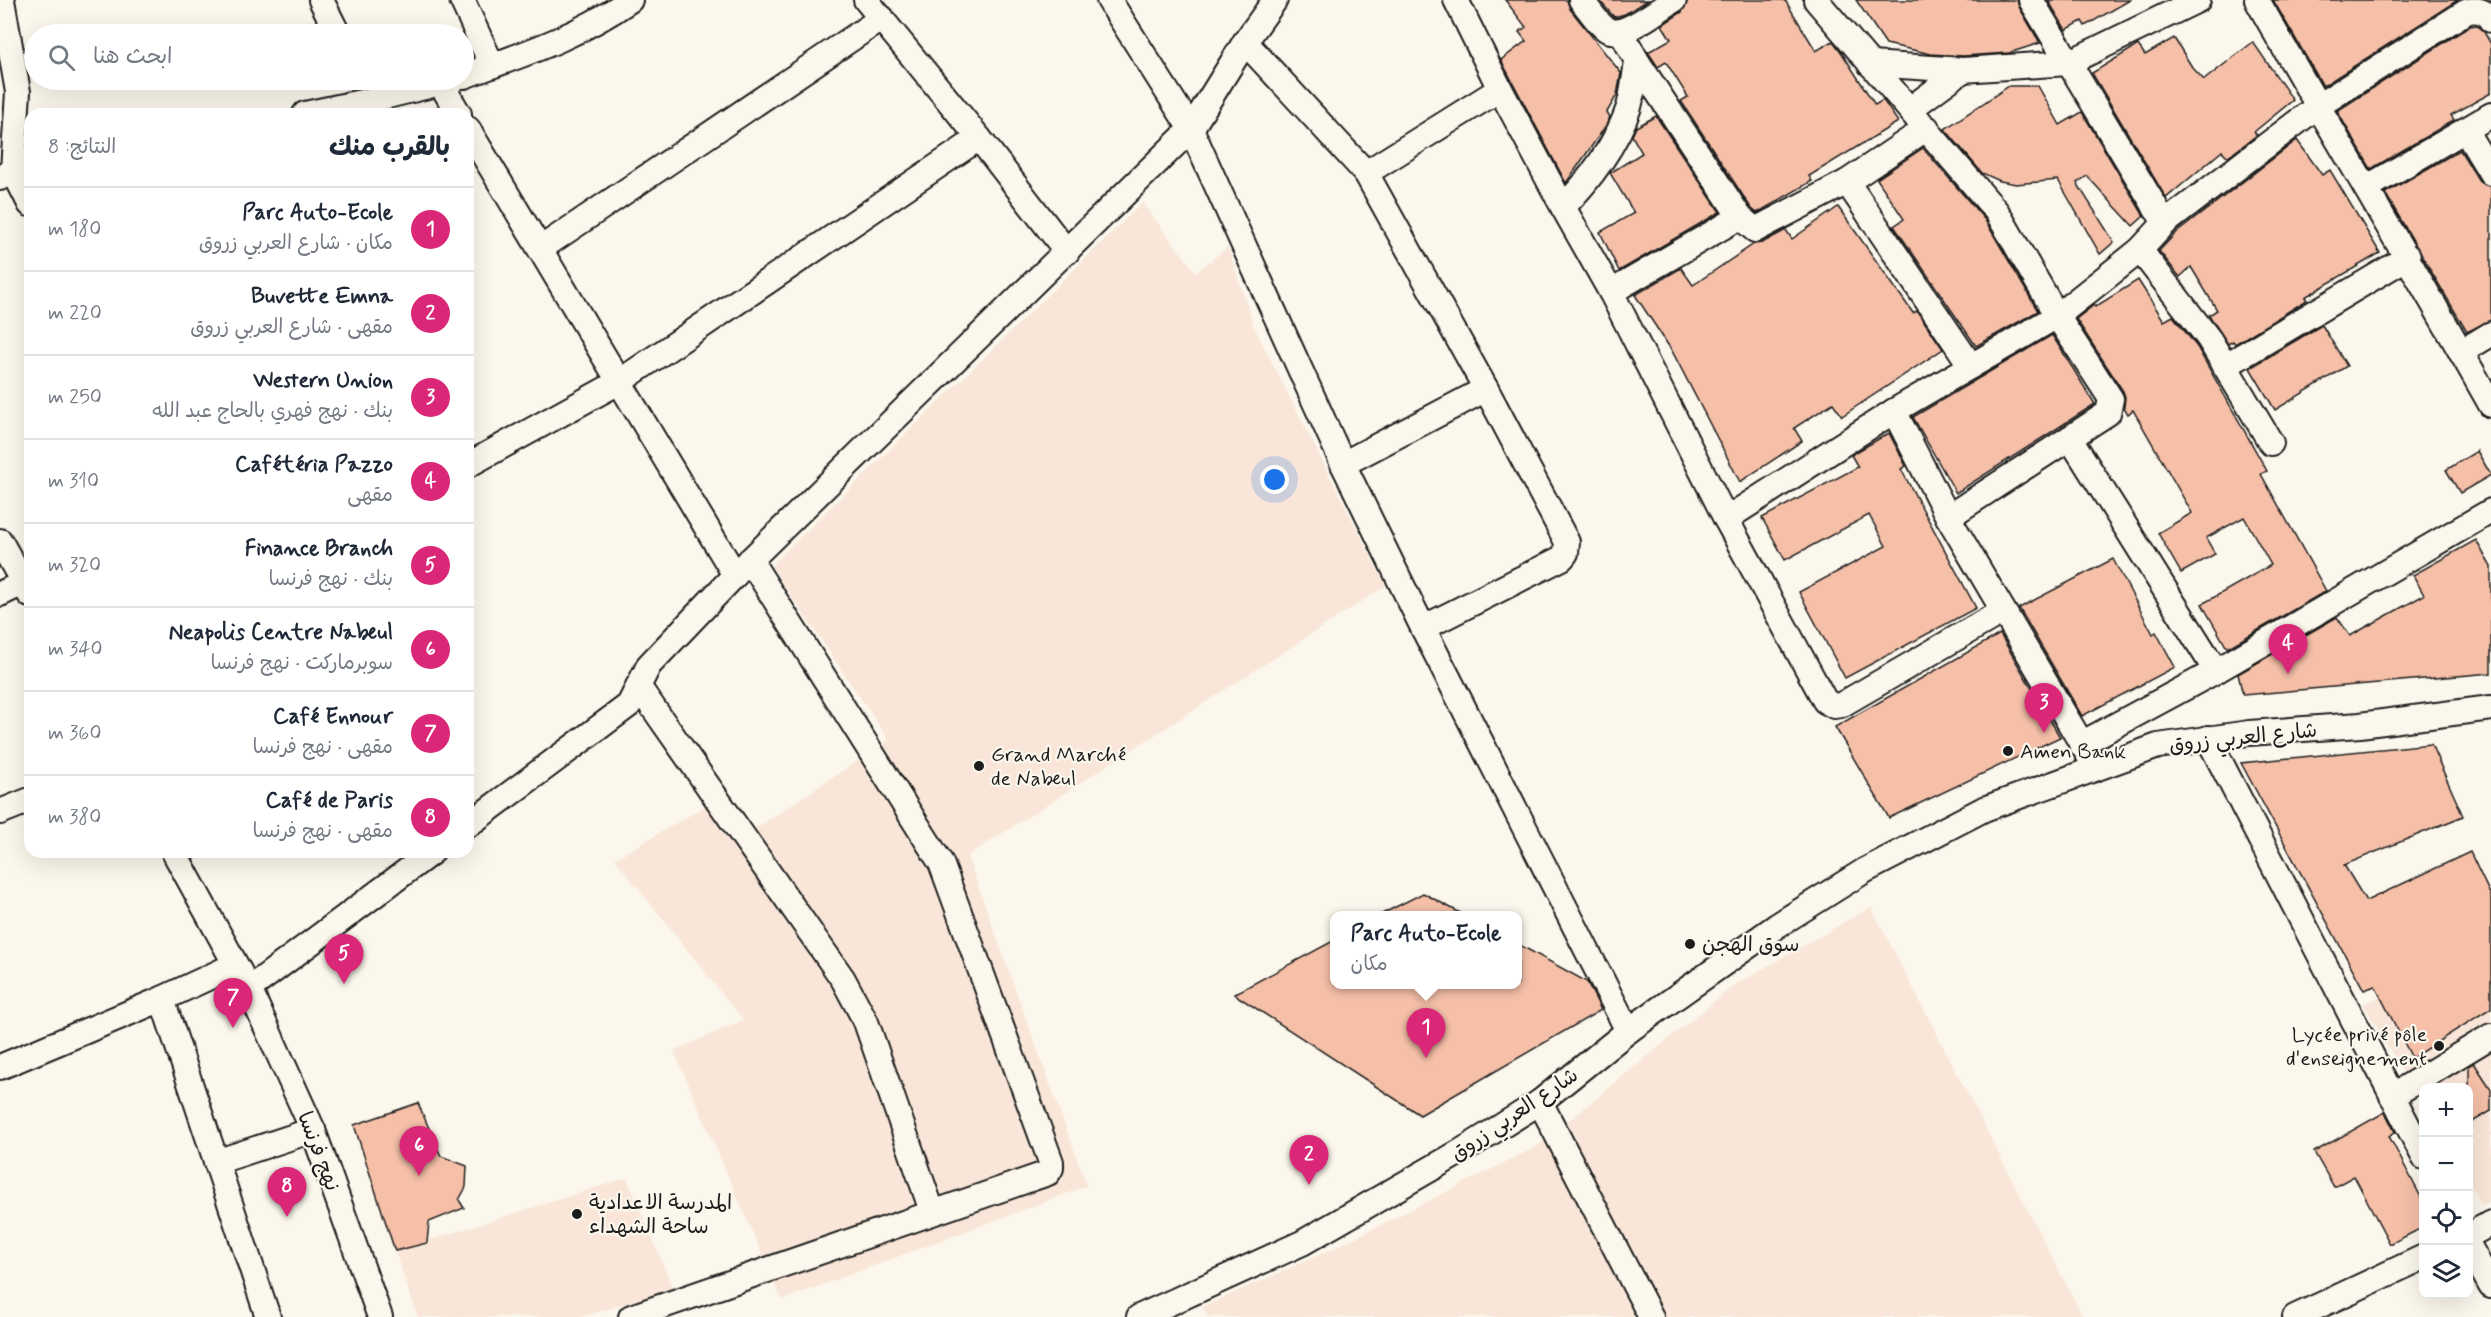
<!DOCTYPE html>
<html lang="ar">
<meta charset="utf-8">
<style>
body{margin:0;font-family:Mynerve,"Playpen Sans Arabic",sans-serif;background:#f6f6f7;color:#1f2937;direction:rtl}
.controls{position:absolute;right:18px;bottom:18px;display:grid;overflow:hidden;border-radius:12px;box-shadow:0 6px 24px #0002}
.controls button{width:54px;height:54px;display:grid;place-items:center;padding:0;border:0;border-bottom:2px solid #e0e1e3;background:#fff;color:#1f2937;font:30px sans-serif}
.you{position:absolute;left:1275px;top:480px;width:21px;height:21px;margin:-15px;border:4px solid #fff;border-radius:50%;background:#1a73e8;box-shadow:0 0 0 9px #1a73e833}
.badge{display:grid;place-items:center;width:39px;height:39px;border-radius:50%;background:#db2777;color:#fff;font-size:20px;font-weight:700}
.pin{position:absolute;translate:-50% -50px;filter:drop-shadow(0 2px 3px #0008)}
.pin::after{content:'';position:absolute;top:32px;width:21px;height:18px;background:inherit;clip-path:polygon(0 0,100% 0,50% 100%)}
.popup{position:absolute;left:1330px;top:911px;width:192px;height:78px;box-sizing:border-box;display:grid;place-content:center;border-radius:12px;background:#fff;filter:drop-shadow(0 2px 4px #0005);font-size:20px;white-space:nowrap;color:#747a83}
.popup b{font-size:22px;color:#1f2937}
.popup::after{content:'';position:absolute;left:50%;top:100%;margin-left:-12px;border:12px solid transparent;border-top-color:#fff}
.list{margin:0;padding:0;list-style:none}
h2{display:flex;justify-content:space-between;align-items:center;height:78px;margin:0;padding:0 24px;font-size:26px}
h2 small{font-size:20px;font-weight:400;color:#747a83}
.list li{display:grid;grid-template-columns:39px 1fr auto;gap:18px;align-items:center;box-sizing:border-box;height:84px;padding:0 24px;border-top:2px solid #e0e1e3}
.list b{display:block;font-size:22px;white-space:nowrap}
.list p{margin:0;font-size:20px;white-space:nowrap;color:#747a83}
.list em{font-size:20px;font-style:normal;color:#747a83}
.icon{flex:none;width:33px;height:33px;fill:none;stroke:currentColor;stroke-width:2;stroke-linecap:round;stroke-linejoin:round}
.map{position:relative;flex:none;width:2491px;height:1317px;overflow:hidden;direction:ltr}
.search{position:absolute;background:#fff;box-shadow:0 6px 24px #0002;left:24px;top:24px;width:450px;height:66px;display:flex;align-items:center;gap:15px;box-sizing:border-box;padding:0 21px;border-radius:33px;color:#747a83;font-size:22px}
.panel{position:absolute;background:#fff;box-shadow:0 6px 24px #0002;left:24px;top:108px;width:450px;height:750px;border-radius:18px;direction:rtl}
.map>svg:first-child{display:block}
.built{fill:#f9e6d8}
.building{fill:#f5bfa8;stroke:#1c1c1c;stroke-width:1.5}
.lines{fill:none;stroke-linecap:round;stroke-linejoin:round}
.minor-casing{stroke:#1c1c1c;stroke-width:28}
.minor{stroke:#fbf7ec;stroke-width:24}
.poi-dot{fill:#1c1c1c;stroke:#fbf7ec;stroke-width:2}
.labels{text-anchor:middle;stroke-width:4.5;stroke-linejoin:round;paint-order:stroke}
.street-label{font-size:21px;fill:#1c1c1c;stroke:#fbf7ec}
.poi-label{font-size:21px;fill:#1c1c1c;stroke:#fbf7ec;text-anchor:start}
</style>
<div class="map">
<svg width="2491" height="1317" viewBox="0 0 2491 1317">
<rect width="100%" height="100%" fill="#fbf7ec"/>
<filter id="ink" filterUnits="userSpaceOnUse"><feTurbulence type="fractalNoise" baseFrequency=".0167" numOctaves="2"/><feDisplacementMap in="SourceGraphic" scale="12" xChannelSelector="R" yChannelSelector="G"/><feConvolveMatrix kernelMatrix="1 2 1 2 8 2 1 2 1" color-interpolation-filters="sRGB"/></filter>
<g filter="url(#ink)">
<g class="built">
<path d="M1142 203 1196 272 1228 247 1254 327 1386 586 967 856 1087 1186 782 1300 674 1051 743 1020 615 859 729 792 753 830 889 740 771 566Z"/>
<path d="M1871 907 2083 1317H1208L1203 1307 1334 1248 1538 1146 1733 986Z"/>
<path d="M2491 947V1201L2482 1205 2469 1182 2468 1088H2424L2423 1106 2363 1004Z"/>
<path d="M627 1178 673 1289 581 1317H418L395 1251Z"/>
</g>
<g class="building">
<path d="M1505 0H1567L1570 9 1621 73 1617 95 1607 112 1610 117 1605 127 1566 183 1501 60 1526 41 1519 32 1526 27Z"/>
<path d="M1599 0H1648L1625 14 1614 17Z"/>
<path d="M1688 0H1785L1816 51 1833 41 1842 53 1875 105 1883 100 1898 122 1809 176 1812 181 1757 213 1751 208 1681 101 1688 97 1666 62 1658 67 1648 52 1671 39 1662 25 1682 12Z"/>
<path d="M1856 0H2017L2019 7 2040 43 2009 53 1963 56 1931 54 1886 44Z"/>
<path d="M2048 0H2130L2085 26 2082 21 2066 30Z"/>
<path d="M2273 0H2458L2323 86Z"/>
<path d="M2476 25 2484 32 2491 44V93L2451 115 2454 120 2371 169 2337 111 2470 26Z"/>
<path d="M2174 38 2192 67 2204 80 2253 42 2293 100 2254 132 2257 135 2228 157 2222 151 2166 198 2092 73 2138 45 2145 55Z"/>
<path d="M2009 86H2038L2060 125 2082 112 2144 216 2133 226 2087 176 2077 183 2114 242 2100 254 2058 180 2016 184 2000 181 1982 173 1945 129Z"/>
<path d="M1656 116 1720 212 1619 271 1600 232 1634 213 1610 173 1642 153 1632 136 1636 127Z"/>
<path d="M2297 140 2322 175 2330 170 2380 253 2305 297 2307 300 2235 344 2233 341 2228 344 2209 315 2217 310 2191 267 2180 277 2159 251 2175 234Z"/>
<path d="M1923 148 1985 220 2038 311 1976 346 1894 226 1904 219 1877 179Z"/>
<path d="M2460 150 2479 181 2491 187V320L2467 332 2385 193Z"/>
<path d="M1838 207 1913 313 1917 311 1943 349 1842 416 1833 403 1794 428 1802 441 1740 482 1672 351 1635 295 1681 268 1693 285 1754 244 1762 243 1786 230 1792 239Z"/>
<path d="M2138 280 2164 321 2173 316 2197 347 2267 471 2261 474 2326 591 2227 648 2202 604 2271 565 2244 517 2206 538 2215 554 2181 573 2158 533 2192 513 2133 410 2128 414 2124 407 2125 397 2123 391 2076 319 2094 305 2095 307Z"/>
<path d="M2322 325 2347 366 2275 410 2250 368Z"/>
<path d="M2052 335 2095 404 1956 493 1913 417Z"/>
<path d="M1889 433 1906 466 1901 469 1976 608 1845 678 1799 592 1886 546 1869 515 1785 560 1762 518 1858 467 1851 455Z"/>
<path d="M2477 451 2491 475 2460 493 2446 470Z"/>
<path d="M2476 540 2491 567V673L2243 695 2238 674 2337 617 2350 636 2397 610 2424 595 2413 575Z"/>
<path d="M2113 559 2153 634 2156 632 2175 667 2082 716 2019 608Z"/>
<path d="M2000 634 2060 737 1889 818 1835 727Z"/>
<path d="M2431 744 2463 816 2344 865 2366 901 2470 852 2491 896V1008L2412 1058 2375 986 2364 990 2241 763Z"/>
<path d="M1423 893 1464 915H1380Z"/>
<path d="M1335 940V984H1518V944L1587 982 1601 1010 1420 1115 1234 994Z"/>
<path d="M2474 1063 2491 1089V1111L2469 1124V1066Z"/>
<path d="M418 1103 441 1156 467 1166 466 1187 459 1200 464 1208 429 1222 427 1243 395 1251 354 1125Z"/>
<path d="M2385 1112 2395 1132 2389 1136 2424 1203V1227L2390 1244 2354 1176 2334 1187 2314 1152Z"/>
</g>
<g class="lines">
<g class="minor-casing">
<g id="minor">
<path d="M321 0 338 34"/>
<path d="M462 0 492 65"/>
<path d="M866 0 979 138 1067 252"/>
<path d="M1109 0 1191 129 1343 464 1423 628 1628 1031"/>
<path d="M1581 0C1589 9 1597 23 1606 29 1622 40 1659 9 1674 0"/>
<path d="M1816 0 1997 212 2057 316 2111 399 2108 413 1948 517"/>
<path d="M2257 0C2334 136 2415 269 2491 405"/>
<path d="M1621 32 1637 61 1740 217 1755 230 1847 182 1927 128"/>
<path d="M1245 42 1366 173 1486 389 1567 542 1566 553 1562 558 1423 628"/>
<path d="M1637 61C1635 76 1633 92 1629 107 1617 143 1590 180 1563 207L1611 292 1726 519 1825 701 1834 706 1841 705 2003 611"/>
<path d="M1870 64 1963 70 2068 63 2198 0"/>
<path d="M464 76C524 54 577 37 630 0"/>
<path d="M441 84 459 114"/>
<path d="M1500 89 1563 207"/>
<path d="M1910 109 1963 70"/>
<path d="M305 114 371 100 453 80"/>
<path d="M468 129 735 575"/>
<path d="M2465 130 2491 173"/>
<path d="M28 169 13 170 30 204"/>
<path d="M1366 173 1500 89 1456 0"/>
<path d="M0 178 13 170 18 92 2 0"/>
<path d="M1847 182 1971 366"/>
<path d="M2366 188 2491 115"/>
<path d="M2165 223 2318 106 2464 13C2475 8 2485 10 2491 20"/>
<path d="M540 249 882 18"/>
<path d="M2140 250 2209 339 2271 443"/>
<path d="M1611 292 1740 217"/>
<path d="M2461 352 2491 334"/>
<path d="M2225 366 2408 257"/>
<path d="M1894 411 1948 517 2089 756"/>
<path d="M2070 438 2216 671"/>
<path d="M1343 464 1486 389"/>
<path d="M468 465 619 382 979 138"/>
<path d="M1726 519 1894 411 2057 316 2140 250 2165 223 2031 0"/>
<path d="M0 541 30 595"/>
<path d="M0 594 23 583"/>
<path d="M638 686 843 979 866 1022 932 1211"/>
<path d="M2208 738 2424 1157"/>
<path d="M2081 744 2216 671 2491 511"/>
<path d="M0 812 30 800"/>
<path d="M468 825 629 705 649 665 735 575 1191 129 1245 42 1275 0"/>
<path d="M174 852 249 989 313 1130 380 1317"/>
<path d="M249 989 432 852"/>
<path d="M162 999 268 1317"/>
<path d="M0 1067 162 999 235 965"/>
<path d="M2392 1096 2491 1036"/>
<path d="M1540 1102 1651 1317"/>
<path d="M216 1162 313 1130"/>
<path d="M2468 1236 2491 1223"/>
<path d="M2468 1244 2491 1286"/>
<path d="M631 1317 1048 1173 1051 1168V1162L941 863 750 560"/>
<path d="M1139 1317 1302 1243 1460 1152 1540 1102 1628 1031 1778 925 1864 871 1984 809 2158 746 2249 733 2360 725 2491 708"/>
<path d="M2295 1317 2424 1257"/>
</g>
</g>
<use href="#minor" class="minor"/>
</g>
</g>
<g class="poi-dot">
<circle cx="2008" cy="751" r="6"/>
<circle cx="979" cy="766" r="6"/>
<circle cx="1690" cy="944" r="6"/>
<circle cx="2439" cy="1046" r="6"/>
<circle cx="577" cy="1214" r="6"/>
</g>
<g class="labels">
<g class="street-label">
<text transform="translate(2243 737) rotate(-6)" y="7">شارع العربي زروق</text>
<text transform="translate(1514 1114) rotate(-34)" y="7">شارع العربي زروق</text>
<text transform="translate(319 1151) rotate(69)" y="7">نهج فرنسا</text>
</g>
<g class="poi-label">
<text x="2020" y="758">Amen Bank</text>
<text x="991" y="761">Grand Marché<tspan x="991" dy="24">de Nabeul</tspan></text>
<text x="1702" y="951">سوق الهجن</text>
<text x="2427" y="1041" text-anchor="end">Lycée privé pôle<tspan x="2427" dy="24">d'enseignement</tspan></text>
<text x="589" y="1209">المدرسة الاعدادية<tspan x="589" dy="24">ساحة الشهداء</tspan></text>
</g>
</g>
</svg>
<div class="controls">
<button>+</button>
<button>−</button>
<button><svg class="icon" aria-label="locate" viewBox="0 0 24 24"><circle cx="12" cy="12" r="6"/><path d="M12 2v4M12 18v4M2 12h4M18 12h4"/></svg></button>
<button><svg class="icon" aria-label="layers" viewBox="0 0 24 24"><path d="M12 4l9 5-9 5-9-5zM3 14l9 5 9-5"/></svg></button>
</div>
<div class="you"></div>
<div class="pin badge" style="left:1426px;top:1058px">1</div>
<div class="popup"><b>Parc Auto-Ecole</b>مكان</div>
<div class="pin badge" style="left:1309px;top:1185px">2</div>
<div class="pin badge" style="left:2044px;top:733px">3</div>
<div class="pin badge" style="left:2288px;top:674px">4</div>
<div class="pin badge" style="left:344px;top:984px">5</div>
<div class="pin badge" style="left:419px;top:1176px">6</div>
<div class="pin badge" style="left:233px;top:1028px">7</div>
<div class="pin badge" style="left:287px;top:1217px">8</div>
<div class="search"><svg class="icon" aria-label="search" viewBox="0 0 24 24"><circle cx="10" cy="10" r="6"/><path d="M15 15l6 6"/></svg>ابحث هنا</div>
<section class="panel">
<h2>بالقرب منك<small>النتائج: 8</small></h2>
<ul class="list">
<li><span class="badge">1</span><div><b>Parc Auto-Ecole</b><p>مكان · شارع العربي زروق</p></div><em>180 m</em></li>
<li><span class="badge">2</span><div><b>Buvette Emna</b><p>مقهى · شارع العربي زروق</p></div><em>220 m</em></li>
<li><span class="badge">3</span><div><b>Western Union</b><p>بنك · نهج فهري بالحاج عبد الله</p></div><em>250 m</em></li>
<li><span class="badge">4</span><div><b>Cafétéria Pazzo</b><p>مقهى</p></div><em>310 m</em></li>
<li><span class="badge">5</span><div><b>Finance Branch</b><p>بنك · نهج فرنسا</p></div><em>320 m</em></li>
<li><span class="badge">6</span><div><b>Neapolis Centre Nabeul</b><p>سوبرماركت · نهج فرنسا</p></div><em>340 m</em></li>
<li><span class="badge">7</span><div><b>Café Ennour</b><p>مقهى · نهج فرنسا</p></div><em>360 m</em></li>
<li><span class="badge">8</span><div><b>Café de Paris</b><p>مقهى · نهج فرنسا</p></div><em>380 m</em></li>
</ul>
</section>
</div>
